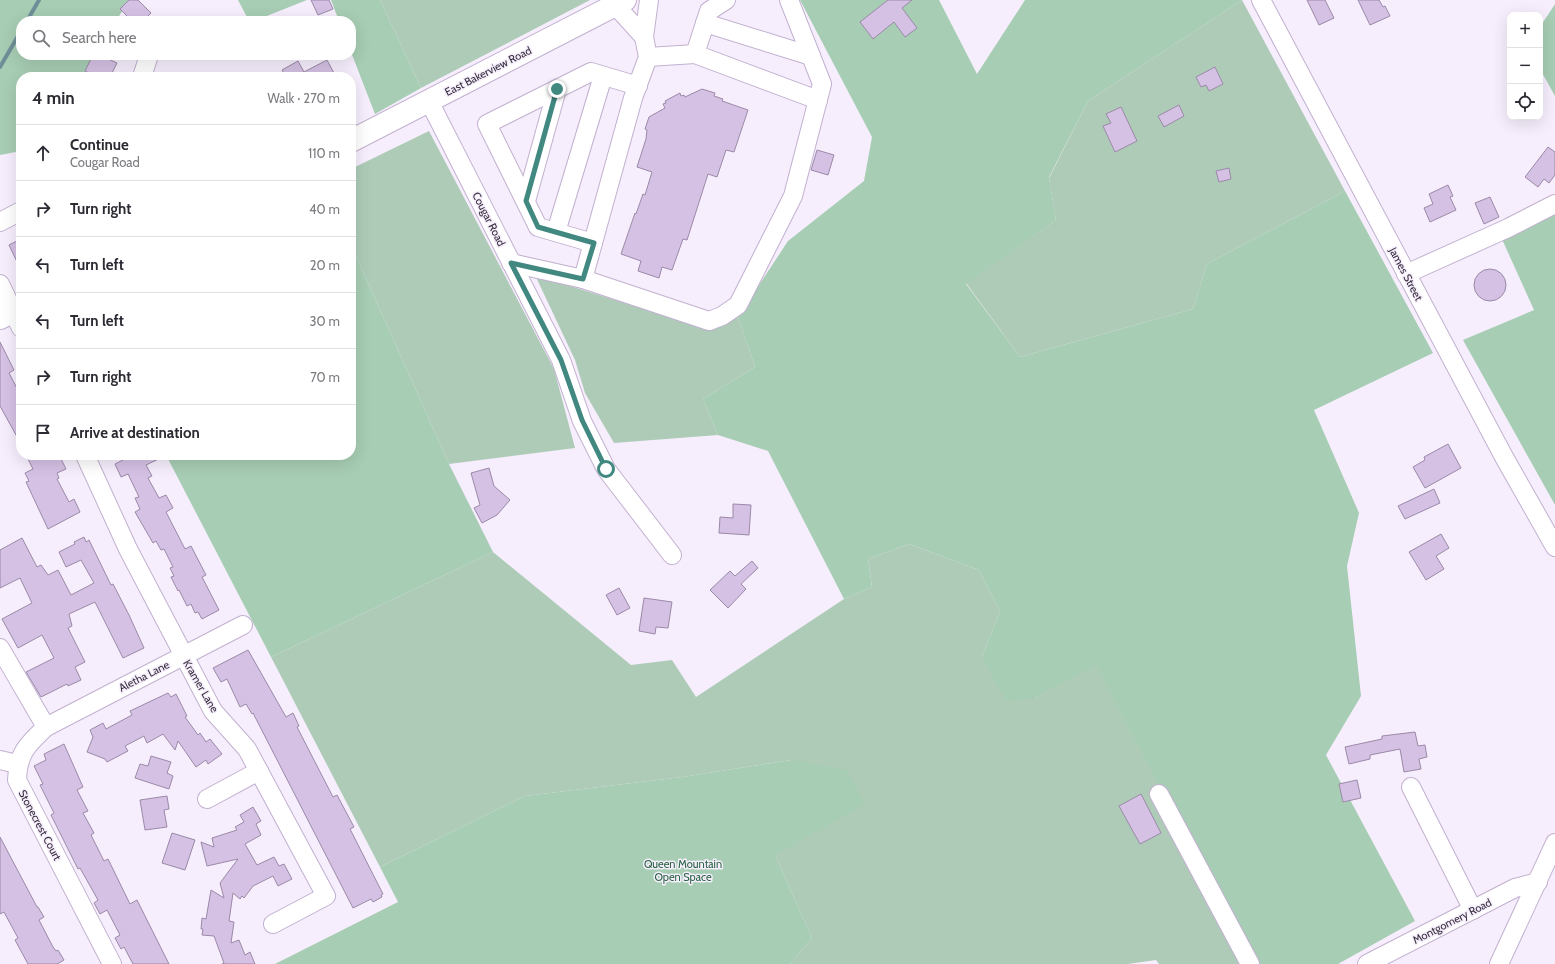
<!DOCTYPE html>
<meta charset="utf-8">
<style>
body{margin:0;font-family:Cabin,sans-serif;background:#f7f7f7;color:#2b2b33}
.controls{position:absolute;right:12px;top:12px;display:grid;overflow:hidden;border-radius:8px;box-shadow:0 4px 16px #0002}
.controls button{width:36px;height:36px;display:grid;place-items:center;padding:0;border:0;border-bottom:1px solid #e1e1e2;background:#fff;color:#2b2b33;font:20px sans-serif}
.stop{position:absolute;width:12px;height:12px;margin:-9px;border:3px solid #418880;border-radius:50%;background:#fff}
.stop.end{background:#418880;border-color:#fff;box-shadow:0 1px 4px #0008}
.list{margin:0;padding:0;list-style:none}
h2{display:flex;justify-content:space-between;align-items:center;height:52px;margin:0;padding:0 16px;font-size:17px}
h2 small{font-size:13px;font-weight:400;color:#7c7c81}
.list li{display:grid;grid-template-columns:26px 1fr auto;gap:12px;align-items:center;box-sizing:border-box;height:56px;padding:0 16px;border-top:1px solid #e1e1e2}
.list b{display:block;font-size:15px;white-space:nowrap}
.list p{margin:0;font-size:13px;white-space:nowrap;color:#7c7c81}
.list em{font-size:13px;font-style:normal;color:#7c7c81}
.icon{flex:none;width:22px;height:22px;fill:none;stroke:currentColor;stroke-width:2;stroke-linecap:round;stroke-linejoin:round}
.map{position:relative;flex:none;width:1555px;height:964px;overflow:hidden}
.search{position:absolute;background:#fff;box-shadow:0 4px 16px #0002;left:16px;top:16px;width:340px;height:44px;display:flex;align-items:center;gap:10px;box-sizing:border-box;padding:0 14px;border-radius:16px;color:#7c7c81;font-size:15px}
.panel{position:absolute;background:#fff;box-shadow:0 4px 16px #0002;left:16px;top:72px;width:340px;height:388px;border-radius:16px}
.map>svg:first-child{display:block}
.green{fill:#aecbb8}
.forest{fill:#a7cdb4}
.lines{fill:none;stroke-linecap:round;stroke-linejoin:round}
.stream{stroke:#6f8f98;stroke-width:4}
.building{fill:#d5c1e4;stroke:#9b89a8}
.minor-casing{stroke:#c2b0d0;stroke-width:20}
.major-casing{stroke:#c2b0d0;stroke-width:24}
.minor{stroke:#fff;stroke-width:18}
.major{stroke:#fff;stroke-width:22}
.route{stroke:#418880;stroke-width:5}
.labels{text-anchor:middle;stroke-width:3;stroke-linejoin:round;paint-order:stroke}
.street-label{font-size:11px;fill:#362e3b;stroke:#f6eefc}
.park-label{font-size:11px;fill:#256140;stroke:#f6eefc}
</style>
<div class="map">
<svg width="1555" height="964" viewBox="0 0 1555 964">
<rect width="100%" height="100%" fill="#f6eefc"/>
<g class="green">
<path d="M380 0H590L421 88Z"/>
<path d="M1242 0 1345 191 1207 264 1193 309 1020 357 966 283 1056 220 1049 178 1088 101Z"/>
<path d="M429 131 554 369 575 448 449 464 351 245V169Z"/>
<path d="M535 275 708 329 738 317 755 367 703 399 718 435 614 443 585 393 575 360Z"/>
<path d="M909 544 979 570 1000 611 982 657 1035 698 1096 664 1251 964H1159L1156 960 1128 964H790L812 938 775 855 791 760 682 777 525 796 380 867 271 657 493 552 631 665 672 660 696 697 844 599 872 587 868 559Z"/>
</g>
<g class="forest">
<path d="M0 0H129L116 21H21V55H95L82 77H21V151L0 155Z"/>
<path d="M238 0H307L254 21H249Z"/>
<path d="M331 0H380L421 88 375 114 351 52V21H339Z"/>
<path d="M800 0H939L977 74 1025 0H1242L1088 101 1049 177 1056 220 966 284 1020 357 1193 309 1207 264 1345 191 1433 353 1314 410 1359 513 1347 566 1361 696 1326 755 1415 921 1338 964H1251L1096 665 1035 698 1006 701 982 657 1000 611 979 570 909 544 868 559 872 587 844 599 768 451 718 435 703 399 755 367 738 317 788 241 864 181 872 137Z"/>
<path d="M1555 4V96L1540 69V27Z"/>
<path d="M1555 206V505L1463 340 1534 310 1501 237Z"/>
<path d="M351 245 449 464 493 552 271 657 166 455H351Z"/>
<path d="M791 760 847 770 865 804 775 855 812 938 790 964H275L398 902 380 867 525 796 682 777Z"/>
</g>
<g class="lines">
<g class="stream">
<path d="M27 21 39 0"/>
<path d="M0 67 21 31"/>
</g>
</g>
<g class="building">
<path d="M129 0H138L151 13 143 21H132L120 9Z"/>
<path d="M311 0H329L333 9 318 15Z"/>
<path d="M888 0H912L902 8 917 28 905 37 894 22 873 39 860 22Z"/>
<path d="M1307 0H1325L1334 18 1319 25Z"/>
<path d="M1358 0H1379L1383 7 1385 6 1390 16 1370 25Z"/>
<path d="M93 55H100L117 63 110 77H97L85 71Z"/>
<path d="M327 60 336 77H286L282 70 298 61 304 72Z"/>
<path d="M1215 67 1223 84 1209 91 1206 85 1201 87 1196 77Z"/>
<path d="M702 89 715 93 714 96 723 99 722 101 748 110 734 152 726 150 717 177 708 174 687 240 683 239 672 270 662 267 659 278 638 271 641 261 621 254 635 213 636 214 643 194 645 195 652 172 637 167 646 139 647 130 645 129 649 117 665 108 663 104 666 103 665 101 680 93 681 96 684 95 685 97Z"/>
<path d="M1179 105 1184 116 1164 127 1158 116Z"/>
<path d="M1121 107 1137 141 1115 152 1103 126 1111 123 1106 114Z"/>
<path d="M1548 147 1555 152V175L1549 183 1544 179 1538 187 1525 177Z"/>
<path d="M817 150 834 155 828 175 811 170Z"/>
<path d="M1229 168 1231 179 1219 182 1216 171Z"/>
<path d="M1448 185 1453 196 1450 197 1456 210 1430 222 1424 208 1433 204 1429 194Z"/>
<path d="M1490 197 1499 217 1484 224 1475 203Z"/>
<path d="M21 239V270L9 245Z"/>
<circle cx="1490" cy="285" r="16"/>
<path d="M0 342 14 370 9 373 21 396V444L0 406Z"/>
<path d="M1448 444 1461 468 1425 488 1413 467 1425 460 1424 457Z"/>
<path d="M26 455H59L66 469 57 473 59 478 57 479 69 502 74 499 80 512 48 529 26 482 29 481 25 473 33 469Z"/>
<path d="M133 455H167L146 465 152 476 148 478 159 498 166 495 173 508 166 512 185 549 191 546 206 575 202 577 219 610 202 619 198 612 195 613 191 604 187 606 179 590 178 591 171 577 174 576 170 568 173 567 164 549 161 550 156 541 153 543 135 512 140 509 135 498 139 497 128 474 121 477 115 464Z"/>
<path d="M489 468 494 486 510 500 497 515 482 523 474 508 480 505 471 473Z"/>
<path d="M1434 489 1440 503 1405 519 1398 506Z"/>
<path d="M733 504 751 505 749 535 719 533 720 517 733 518Z"/>
<path d="M1441 534 1449 548 1436 556 1444 569 1426 580 1409 552Z"/>
<path d="M84 537 86 542 89 540 111 585 113 584 129 615 144 648 123 658 95 602 69 614 72 626 68 628 85 662 75 667 81 680 68 686 67 684 41 697 26 672 54 658 42 635 18 648 2 619 32 603 20 578 0 588V550L22 538 37 567 41 565 48 575 58 570 71 595 94 583 81 560 66 567 59 552 75 544 74 542Z"/>
<path d="M752 561 758 568 741 584 746 589 728 608 710 590 730 571 735 576Z"/>
<path d="M619 588 630 608 617 615 606 595Z"/>
<path d="M644 598 672 602 668 628 656 627 655 634 639 631Z"/>
<path d="M248 650 286 717 293 713 299 726 297 727 333 797 337 795 354 827 350 829 383 894 381 895 382 897 373 902 371 899 353 908 253 713 252 714 246 704 240 707 227 679 221 682 213 668Z"/>
<path d="M168 693 171 697 176 694 187 716 185 717 198 735 200 733 206 742 210 739 222 754 208 764 206 760 196 767 178 741 175 750 163 734 147 743 144 736 125 746 128 751 107 762 105 759 87 752 93 737 90 730 103 723 106 729 132 715 130 711Z"/>
<path d="M1415 732 1418 746 1425 745 1427 757 1419 759 1421 769 1404 772 1400 749 1370 755V759L1349 764 1345 747 1382 739V736Z"/>
<path d="M64 744 83 787 77 790 88 811 83 813 94 833 91 835 104 861 108 859 130 904 137 900 169 964H133L124 947 121 949 115 938 120 935 107 910 100 914 94 903 98 900 80 868 78 869 51 815 54 813 40 785 43 784 34 766 46 760 44 754Z"/>
<path d="M151 756 171 762 167 773 173 776 169 789 135 778 140 764 148 766Z"/>
<path d="M1357 780 1361 798 1343 802 1339 784Z"/>
<path d="M1141 794 1161 833 1140 844 1119 806Z"/>
<path d="M167 796 169 809 164 810 167 827 145 830 140 800Z"/>
<path d="M253 807 261 821 256 824 261 835 245 844 257 865 274 857 279 866 284 864 292 879 278 886 273 876 253 886 244 898 242 896 240 899 233 893 229 921 234 922 231 943 239 940 245 955 250 952 255 964H222L224 963 214 936 202 935 203 929H201L202 918 206 919 211 890 224 898 220 883 238 859 207 866 201 842 214 847 212 838 237 830 235 827 244 822 240 815Z"/>
<path d="M172 833 195 840 185 870 162 863Z"/>
<path d="M0 837 37 907H38L44 917 39 920 53 947 56 951 58 950 64 960 57 964H28L15 940 18 938 4 912 0 914Z"/>
</g>
<g class="lines">
<g class="minor-casing">
<g id="minor">
<path d="M1261 0 1504 457 1555 547"/>
<path d="M615 5 644 37 649 0"/>
<path d="M705 23 811 56"/>
<path d="M695 54 818 100"/>
<path d="M648 57 695 54 709 11 726 0"/>
<path d="M142 77 149 55"/>
<path d="M429 101 561 360 582 421 606 469 672 555"/>
<path d="M526 201 557 89"/>
<path d="M0 222 21 211"/>
<path d="M556 232 603 76"/>
<path d="M593 243 538 227 487 124 591 72 638 86"/>
<path d="M511 263 583 279 633 98 648 57 644 37"/>
<path d="M1406 274 1508 228 1555 204"/>
<path d="M583 279 709 321 722 316 738 305 793 196 822 84 789 0"/>
<path d="M0 284 21 328"/>
<path d="M85 455 128 549 213 711 247 749 326 896 273 924"/>
<path d="M0 648 46 727C27 745 18 753 17 780L112 964"/>
<path d="M46 727 243 625"/>
<path d="M0 760 17 764"/>
<path d="M1411 787 1473 910"/>
<path d="M1159 794 1250 964"/>
<path d="M207 799 259 771"/>
<path d="M1367 964 1515 888 1538 882"/>
<path d="M1499 964 1555 843"/>
</g>
</g>
<g class="major-casing">
<g id="major">
<path d="M351 141 625 0"/>
<path d="M0 318 21 307"/>
</g>
</g>
<use href="#minor" class="minor"/>
<use href="#major" class="major"/>
</g>
<g class="lines">
<path class="route" d="M557 89 526 201 538 227 594 243 583 279 511 263 561 360 582 420 606 469"/>
</g>
<g class="labels">
<g class="street-label">
<text transform="translate(488 71) rotate(-27)" y="4">East Bakerview Road</text>
<text transform="translate(489 219) rotate(63)" y="4">Cougar Road</text>
<text transform="translate(1406 274) rotate(62)" y="4">James Street</text>
<text transform="translate(144 676) rotate(-27)" y="4">Aletha Lane</text>
<text transform="translate(201 686) rotate(60)" y="4">Kramer Lane</text>
<text transform="translate(40 825) rotate(62)" y="4">Stonecrest Court</text>
<text transform="translate(1452 921) rotate(-27)" y="4">Montgomery Road</text>
</g>
<g class="park-label">
<text x="683" y="868">Queen Mountain<tspan x="683" dy="13">Open Space</tspan></text>
</g>
</g>
</svg>
<div class="controls">
<button>+</button>
<button>−</button>
<button><svg class="icon" aria-label="locate" viewBox="0 0 24 24"><circle cx="12" cy="12" r="6"/><path d="M12 2v4M12 18v4M2 12h4M18 12h4"/></svg></button>
</div>
<div class="stop" style="left:606px;top:469px"></div>
<div class="stop end" style="left:557px;top:89px"></div>
<div class="search"><svg class="icon" aria-label="search" viewBox="0 0 24 24"><circle cx="10" cy="10" r="6"/><path d="M15 15l6 6"/></svg>Search here</div>
<section class="panel">
<h2>4 min<small>Walk · 270 m</small></h2>
<ul class="list">
<li><svg class="icon" aria-label="ahead" viewBox="0 0 24 24"><path d="M12 20V5M6 11l6-6 6 6"/></svg><div><b>Continue</b><p>Cougar Road</p></div><em>110 m</em></li>
<li><svg class="icon" aria-label="right" viewBox="0 0 24 24"><path d="M7 20v-9h11M14 6l5 5-5 5"/></svg><div><b>Turn right</b></div><em>40 m</em></li>
<li><svg class="icon" aria-label="left" viewBox="0 0 24 24"><path d="M17 20v-9H6M10 6l-5 5 5 5"/></svg><div><b>Turn left</b></div><em>20 m</em></li>
<li><svg class="icon" aria-label="left" viewBox="0 0 24 24"><path d="M17 20v-9H6M10 6l-5 5 5 5"/></svg><div><b>Turn left</b></div><em>30 m</em></li>
<li><svg class="icon" aria-label="right" viewBox="0 0 24 24"><path d="M7 20v-9h11M14 6l5 5-5 5"/></svg><div><b>Turn right</b></div><em>70 m</em></li>
<li><svg class="icon" aria-label="arrive" viewBox="0 0 24 24"><path d="M6 21V4h12l-3 4 3 4H6"/></svg><div><b>Arrive at destination</b></div></li>
</ul>
</section>
</div>
